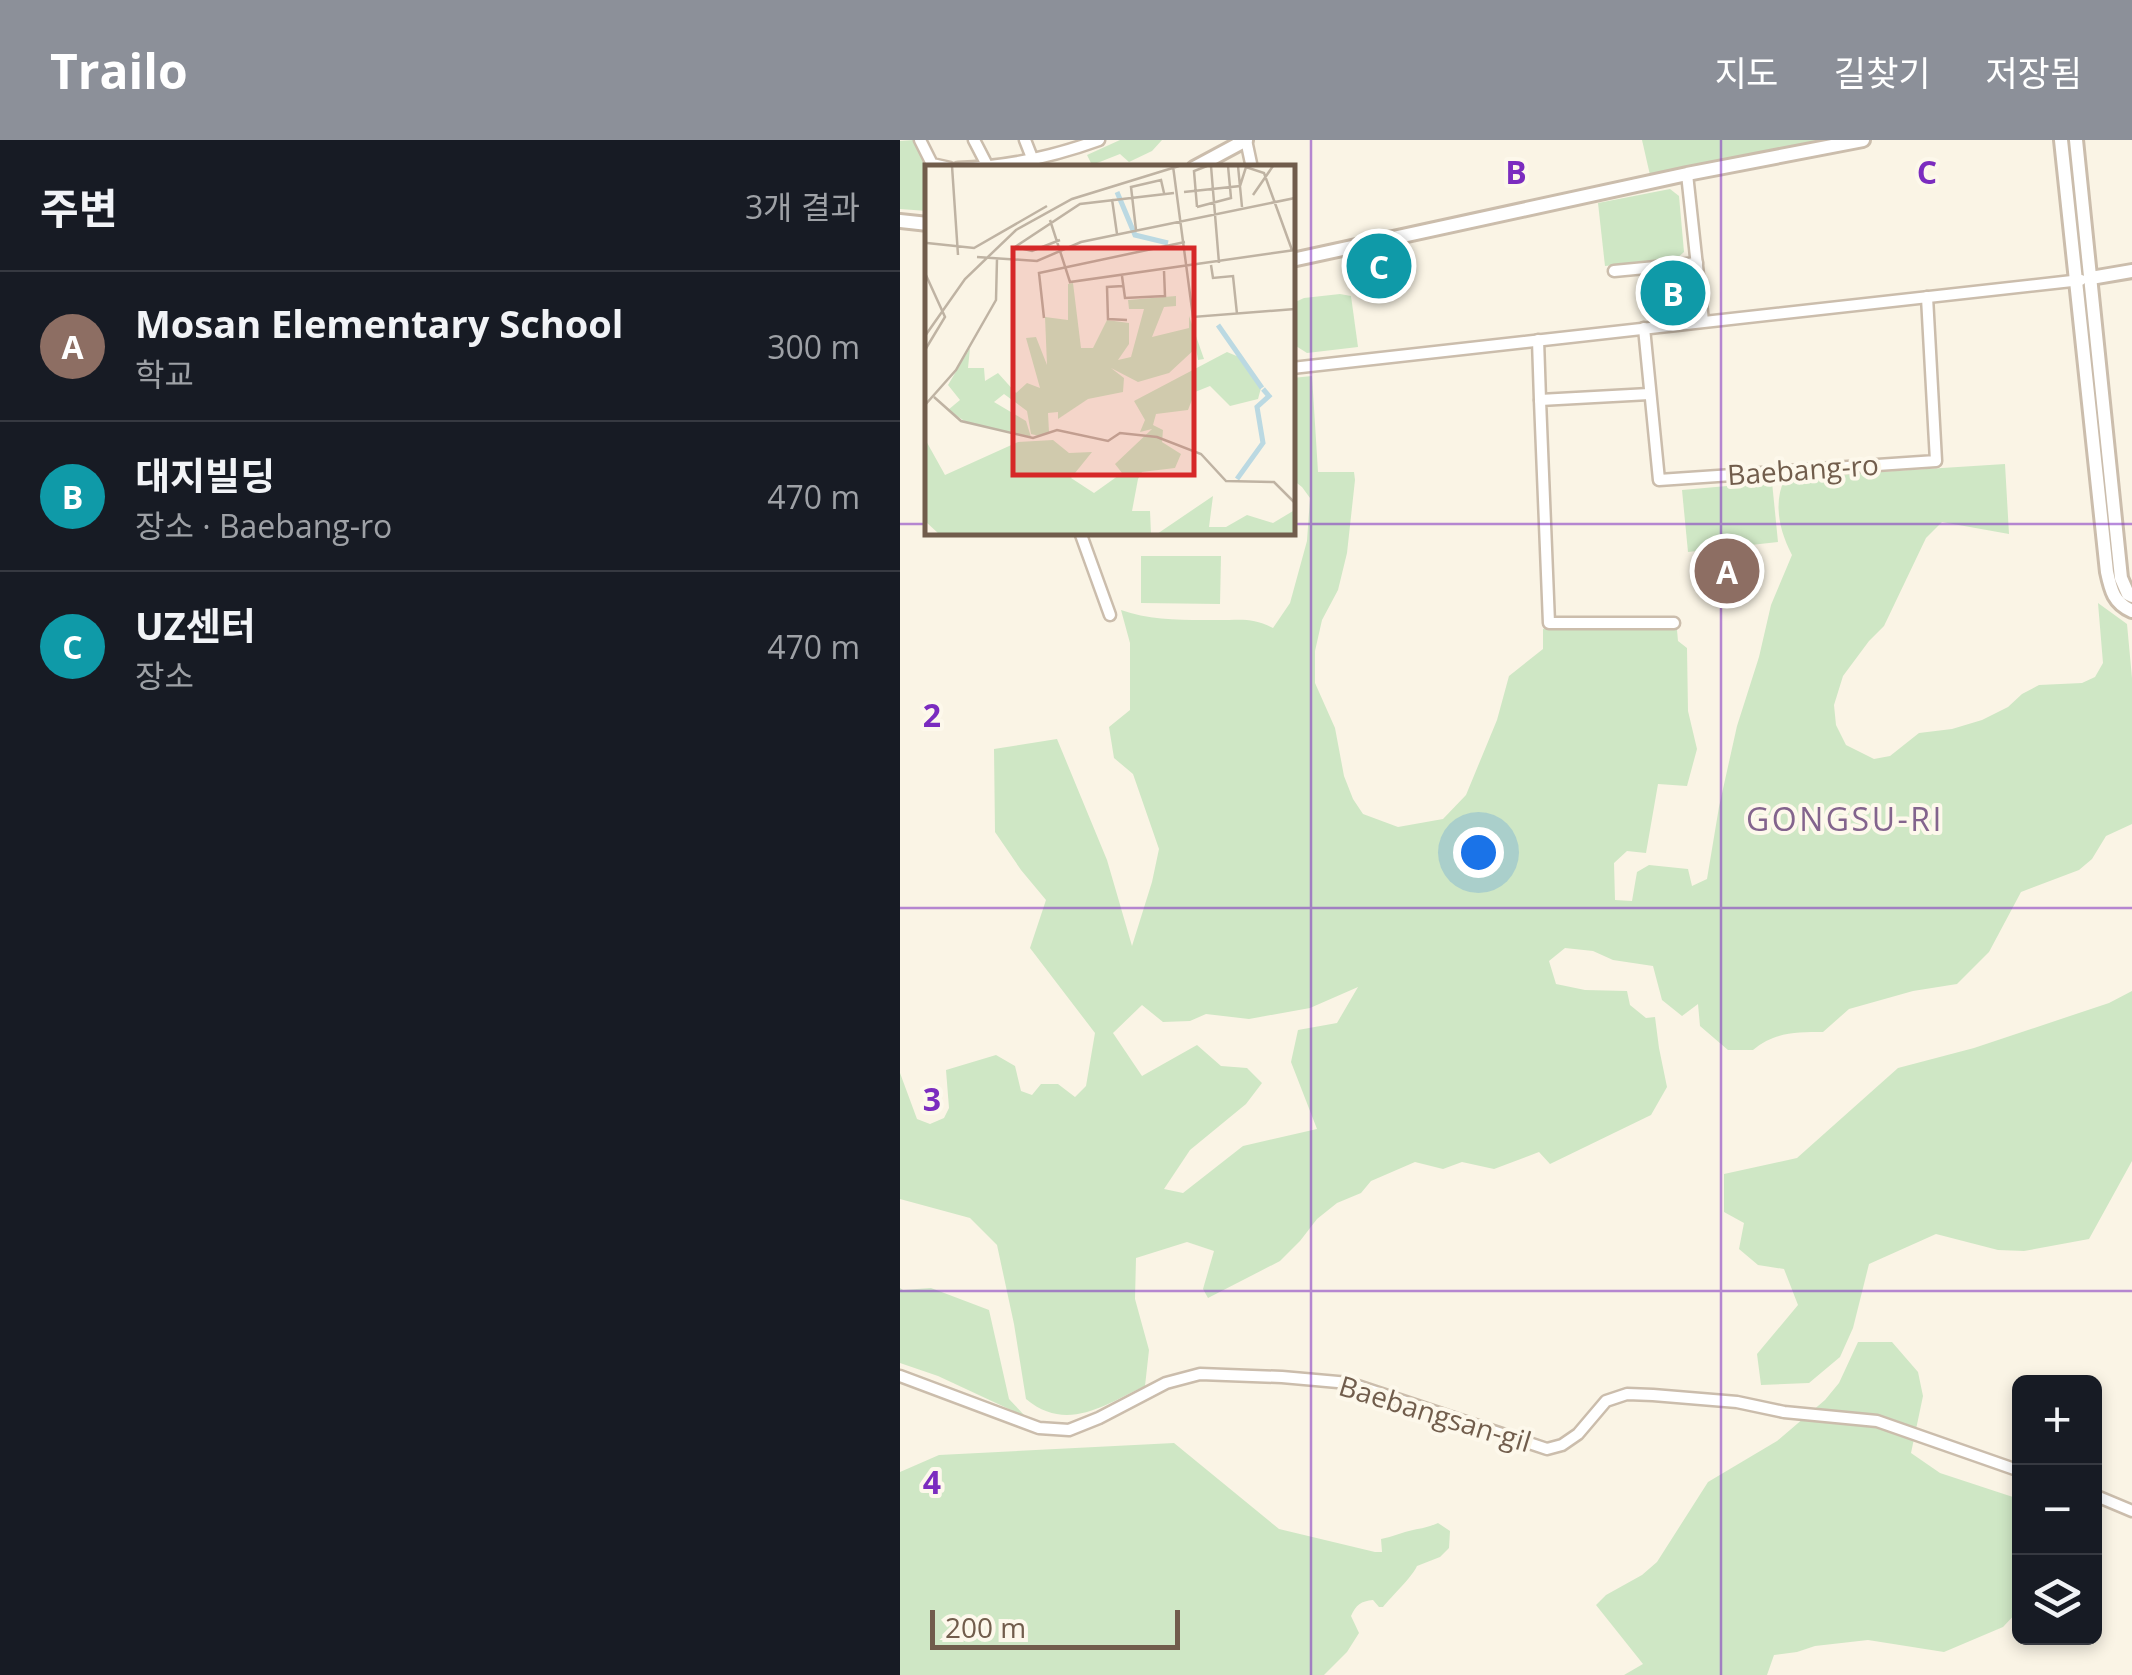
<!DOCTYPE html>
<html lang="ko">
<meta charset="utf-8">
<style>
body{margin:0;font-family:"Open Sans","Noto Sans KR",sans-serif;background:#20242c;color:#f1f3f6}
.controls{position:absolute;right:30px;bottom:30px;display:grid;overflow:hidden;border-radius:15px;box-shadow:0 5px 15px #0003}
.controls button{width:90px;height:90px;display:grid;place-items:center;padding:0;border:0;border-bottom:2px solid #363941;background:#171b24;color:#f1f3f6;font:50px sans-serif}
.scale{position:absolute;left:30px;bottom:25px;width:250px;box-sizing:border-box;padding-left:10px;border:5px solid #715d4c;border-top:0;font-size:28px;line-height:35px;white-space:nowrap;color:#715d4c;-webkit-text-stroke:8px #fdf8eb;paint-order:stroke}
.you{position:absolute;left:578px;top:712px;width:35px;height:35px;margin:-25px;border:8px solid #fff;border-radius:50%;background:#1a73e8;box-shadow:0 0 0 15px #1a73e833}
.badge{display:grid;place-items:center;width:65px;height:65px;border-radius:50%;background:#8c9099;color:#fff;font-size:32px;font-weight:700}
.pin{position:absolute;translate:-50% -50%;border:5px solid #fff;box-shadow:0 2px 10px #0006}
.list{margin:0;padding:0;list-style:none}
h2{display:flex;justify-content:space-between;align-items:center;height:130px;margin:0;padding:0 40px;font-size:42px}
h2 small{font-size:32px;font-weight:400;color:#9ea1a6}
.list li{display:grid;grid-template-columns:65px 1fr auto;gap:30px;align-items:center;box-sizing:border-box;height:150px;padding:0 40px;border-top:2px solid #363941}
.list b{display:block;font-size:38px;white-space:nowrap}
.list p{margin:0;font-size:32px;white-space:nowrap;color:#9ea1a6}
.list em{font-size:32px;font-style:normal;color:#9ea1a6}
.icon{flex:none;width:55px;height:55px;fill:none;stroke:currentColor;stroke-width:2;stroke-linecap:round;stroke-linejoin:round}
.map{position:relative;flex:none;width:1232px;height:1535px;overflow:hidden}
header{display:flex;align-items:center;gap:60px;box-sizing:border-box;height:140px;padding:0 50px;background:#8c9099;color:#fff}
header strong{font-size:48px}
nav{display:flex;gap:55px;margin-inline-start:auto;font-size:35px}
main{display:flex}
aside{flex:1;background:#171b24}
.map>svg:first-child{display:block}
.green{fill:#cfe7c5;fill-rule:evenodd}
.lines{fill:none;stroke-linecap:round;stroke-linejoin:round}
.minor-casing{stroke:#cbbdac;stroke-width:15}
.tertiary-casing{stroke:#cbbdac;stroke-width:18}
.minor{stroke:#fff;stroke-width:10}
.tertiary{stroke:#fff;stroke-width:12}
.grid{fill:none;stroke:#7b2cbf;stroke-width:2.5;stroke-opacity:0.55}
.labels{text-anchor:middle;stroke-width:8;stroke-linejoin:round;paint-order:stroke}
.street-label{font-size:28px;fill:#715d4c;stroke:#fdf8eb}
.quarter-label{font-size:32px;letter-spacing:2.5px;fill:#83648d;stroke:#fdf8eb}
.inset-river{fill:none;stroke:#bbd9e2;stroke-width:5}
.inset-road{fill:none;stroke:#bfb3a3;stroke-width:2.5}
.view{fill:#d62828;fill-opacity:0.15;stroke:#d62828;stroke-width:5}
.inset-edge{fill:none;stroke:#715d4c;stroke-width:5}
.grid-label{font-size:32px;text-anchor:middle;font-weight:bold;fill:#7b2cbf;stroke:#fdf8eb;stroke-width:8;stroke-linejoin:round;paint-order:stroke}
</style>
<header>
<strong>Trailo</strong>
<nav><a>지도</a><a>길찾기</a><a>저장됨</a></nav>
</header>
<main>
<aside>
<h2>주변<small>3개 결과</small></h2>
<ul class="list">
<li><span class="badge" style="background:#8d6e63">A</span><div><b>Mosan Elementary School</b><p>학교</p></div><em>300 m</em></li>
<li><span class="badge" style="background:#0f9aa8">B</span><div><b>대지빌딩</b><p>장소 · Baebang-ro</p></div><em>470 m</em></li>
<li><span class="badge" style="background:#0f9aa8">C</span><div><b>UZ센터</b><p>장소</p></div><em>470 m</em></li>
</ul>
</aside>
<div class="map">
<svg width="1232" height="1535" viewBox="0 0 1232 1535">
<rect width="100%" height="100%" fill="#faf4e5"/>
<g class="green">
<path d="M14 0 27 29V71L0 69V1Z"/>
<path d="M220 0H262L252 11 229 22 220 14 192 25 187 15Z"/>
<path d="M742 0H921L750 35Z"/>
<path d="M770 49 779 56 784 112 775 120 705 126 698 63Z"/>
<path d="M440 154 451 156 458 207 407 213 396 206 393 163 404 158Z"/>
<path d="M412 236 418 332H454L455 340 447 413 438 450 422 480 415 511V543L435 588 444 636 453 659 463 674 498 687 543 679 566 655 597 580 609 536 643 509V489L777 490 778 501 787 508 788 571 797 609 787 646 758 644 746 713 727 711 714 723 715 760 732 761 737 732 749 725 788 729 792 746 807 739 819 667 837 586 859 517 871 465 892 415C879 390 873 363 885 338L1105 324 1109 394 1042 382 1026 398 984 486 969 501 943 536 934 565 936 585 946 605 974 619 990 616 1019 593 1052 589 1082 580 1108 567 1122 554 1139 545 1182 543 1195 537 1203 523 1198 463 1227 484 1232 538V684L1206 696 1192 719 1179 730 1121 752 1089 812 1057 844 1013 851 949 869 923 892C897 892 874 892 853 910H828L800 886 798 864 782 876 762 860 753 826 713 820 693 811 665 808 649 821 656 844 685 850 727 851 730 865 746 878 755 877 759 908 767 947 751 975 650 1024 639 1012 594 1029 562 1022 543 1029 515 1022 471 1041 461 1053 437 1063 417 1079 400 1101 380 1121 308 1158 303 1149 314 1111 287 1102 236 1118 235 1159 249 1210 245 1246C204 1265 167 1293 126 1259L114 1184 97 1105 70 1078 0 1059V933L17 979 30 984 44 978 49 968 46 930 96 915 115 926 121 951 132 955 141 944H158L175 957 186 946 195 893 130 808 146 760 121 730 95 692 94 609 157 599 207 720 232 806 252 742 259 709 233 634 214 618 209 587 230 570V503L221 470C251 481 286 480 318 480 341 480 352 477 373 488L390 463 407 401 410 358 402 347 393 340 392 238ZM458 847 437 883 398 890 391 922 417 989 343 1006 283 1053 264 1049 290 1010 346 964 362 943 347 928 321 926 297 905 242 936 213 893 242 865 263 882 290 881 306 874 349 879 410 868Z"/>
<path d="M872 342 878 402 788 412 782 350Z"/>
<path d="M241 416H321L320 464 241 463Z"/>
<path d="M1232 851V1021L1189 1099 1124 1111 1098 1110 1036 1094 969 1124 953 1188 940 1217 909 1243 861 1245 857 1214 898 1165 884 1129 858 1125 839 1109 844 1083 824 1072V1034L897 1018 998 928 1074 908 1209 863Z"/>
<path d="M0 1148 3 1150 31 1148 89 1170 109 1259 126 1277 38 1236 0 1223Z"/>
<path d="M958 1202H992L1018 1232 1023 1256 1011 1313 1040 1333 1119 1359V1470L1103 1487 1044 1512 968 1500 915 1506 897 1512 874 1515 867 1535H724L743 1524 696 1465 706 1455 742 1435 757 1422 808 1342 877 1301 925 1260 939 1243Z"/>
<path d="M274 1303 379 1389 475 1412H482L481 1399C493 1397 502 1392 513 1390 523 1388 529 1387 538 1383L550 1391 549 1408 540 1417 517 1426C512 1437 492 1456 483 1467H479L473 1460C461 1461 456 1465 451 1476L459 1493 447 1512 424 1535H0V1332L39 1315Z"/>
</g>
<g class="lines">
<g class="minor-casing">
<g id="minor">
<path d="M20 0 32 24 50 28"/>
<path d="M74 0 88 27"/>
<path d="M125 0 136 28"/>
<path d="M346 0 352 28"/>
<path d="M58 28C107 27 152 17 199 0"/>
<path d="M787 34 803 181"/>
<path d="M714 131 797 123"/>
<path d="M744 188 759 340 1036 321 1027 157"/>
<path d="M638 200 640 260"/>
<path d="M392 228 1181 140"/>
<path d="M749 254 640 260 649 483H774"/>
<path d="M180 392 210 475"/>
<path d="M0 1236 139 1288 169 1290 199 1278 266 1243 300 1234 382 1237 449 1243 647 1309 662 1305 678 1294 706 1261 727 1254 753 1255 837 1262 884 1272 977 1281 1120 1331"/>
<path d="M1194 1355 1232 1371"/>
</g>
</g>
<g class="tertiary-casing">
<g id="tertiary">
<path d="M1161 0 1207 432C1211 451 1214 463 1232 471"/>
<path d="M1176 0 1221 438 1228 454 1232 456"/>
<path d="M294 28 346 0"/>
<path d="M0 81 28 84"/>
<path d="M392 120 787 34 963 0"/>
<path d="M1191 138 1232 131"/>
</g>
</g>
<use href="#minor" class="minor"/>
<use href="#tertiary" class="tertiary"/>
</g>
<path class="grid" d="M411 0V1535M821 0V1535M0 384H28M392 384H1232M0 768H1232M0 1151H1232"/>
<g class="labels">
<g class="street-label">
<text transform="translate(903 330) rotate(-4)" y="10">Baebang-ro</text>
<text transform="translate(535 1274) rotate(17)" y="10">Baebangsan-gil</text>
</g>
<g class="quarter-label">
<text x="945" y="691">GONGSU-RI</text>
</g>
</g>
<g transform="translate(25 25)">
<rect width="370" height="370" fill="#faf4e5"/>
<path d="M148 118 156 183H168L182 155 204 158V179L193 195 206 192 219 144H204L203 135 251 131V141L239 142 227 172 264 163V151L279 194 273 195 271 183 244 208 213 217 186 203 199 213 198 227 163 234 133 254V247L123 248 124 267 114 271 106 269 102 246 79 229 69 237 101 256 106 272 41 257 23 245 35 235 23 220 45 183 43 203H59L60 216 73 208 91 228 102 218 115 223 101 173 111 172 122 200 120 152 143 155V119ZM302 187 314 192 336 223 333 234 305 241 285 221 270 227 263 245 231 249 228 260 238 265 237 277 256 289 250 303 217 307 213 314 207 346H225L226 369H14L0 356V274L20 310 93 277 128 275 144 288 167 287 146 313 169 328 197 308 190 299 227 264 215 267 220 255 209 236ZM288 331 284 362H301L322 350 348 358 368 346 370 369H232Z" fill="#cfe7c5"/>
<path class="inset-river" d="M192 27 210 70 243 78M293 160 337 223M312 314 338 278 332 242 344 231 338 224"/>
<path class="inset-road" d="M27 1 33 90M248 1 268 152 370 144M286 1 294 98M313 1 317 42M259 27 315 21 321 2 339 8 367 85M328 30 348 1M187 34 192 69M272 42 306 33 303 1M272 42 269 6 282 1M125 55 145 117 370 85M211 65 206 22 236 15 239 28M135 75 107 86 90 82 155 39 249 28M2 78 49 83 122 41M52 92 112 96 156 77 370 33M286 100 288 113 308 111 312 149M0 108 20 152 0 185M197 111 200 133 240 131 239 106M198 121 182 122 183 154 202 155M119 153 114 108 260 77M0 171 40 114 91 65 147 34 254 1M9 232 36 256 108 273 132 265 183 276 195 268 232 272 276 289 301 316 349 317 370 338M0 240 31 205 71 135 72 94"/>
<path class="view" d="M88 83H269V310H88Z"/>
<rect width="370" height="370" class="inset-edge"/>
</g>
<g class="grid-label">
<text x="616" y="44">B</text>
<text x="1027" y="44">C</text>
<text x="32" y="587">2</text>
<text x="32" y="971">3</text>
<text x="32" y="1354">4</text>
</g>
</svg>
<div class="controls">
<button>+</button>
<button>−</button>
<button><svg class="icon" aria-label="layers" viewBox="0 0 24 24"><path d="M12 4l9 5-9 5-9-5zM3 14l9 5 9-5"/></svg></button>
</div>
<div class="scale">200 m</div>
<div class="you"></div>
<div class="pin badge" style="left:827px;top:431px;background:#8d6e63">A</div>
<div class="pin badge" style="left:773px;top:153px;background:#0f9aa8">B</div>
<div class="pin badge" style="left:479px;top:126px;background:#0f9aa8">C</div>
</div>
</main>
